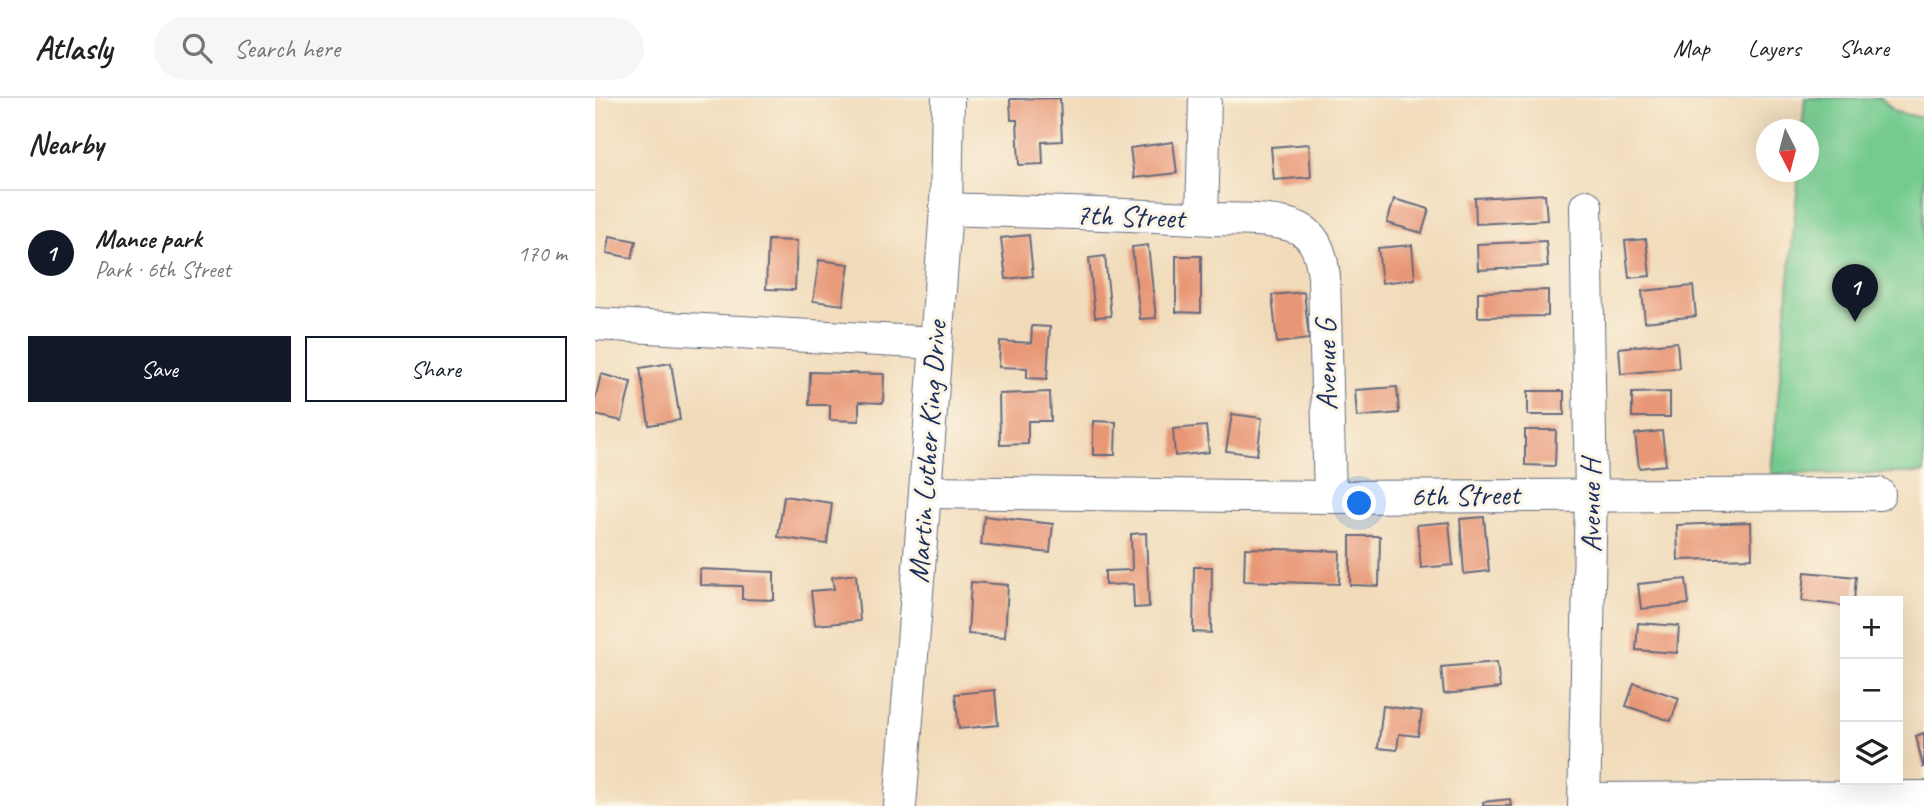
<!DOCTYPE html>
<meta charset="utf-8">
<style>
body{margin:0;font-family:Caveat,sans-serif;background:#f6f6f6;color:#222}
.controls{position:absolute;right:21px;bottom:21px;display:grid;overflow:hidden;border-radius:0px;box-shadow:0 7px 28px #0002}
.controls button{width:63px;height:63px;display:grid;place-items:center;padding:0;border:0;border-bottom:2px solid #e0e0e0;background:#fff;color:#222;font:35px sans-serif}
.compass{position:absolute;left:1161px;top:21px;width:63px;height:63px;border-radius:50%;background:#fff;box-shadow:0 7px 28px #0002;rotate:174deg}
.you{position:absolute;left:765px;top:406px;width:24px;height:24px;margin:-18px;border:5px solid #fff;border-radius:50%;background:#1a73e8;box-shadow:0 0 0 10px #1a73e833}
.badge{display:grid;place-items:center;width:46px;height:46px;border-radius:50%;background:#111827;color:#fff;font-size:23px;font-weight:700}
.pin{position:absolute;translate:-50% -58px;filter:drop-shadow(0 2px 4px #0008)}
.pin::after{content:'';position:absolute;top:37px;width:24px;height:21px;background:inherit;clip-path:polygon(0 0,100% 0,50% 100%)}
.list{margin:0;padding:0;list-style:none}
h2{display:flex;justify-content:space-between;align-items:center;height:91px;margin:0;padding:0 28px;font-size:30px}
h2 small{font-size:23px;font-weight:400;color:#767676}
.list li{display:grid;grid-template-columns:46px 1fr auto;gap:21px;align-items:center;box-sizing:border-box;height:126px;padding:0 28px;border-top:2px solid #e0e0e0}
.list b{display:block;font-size:26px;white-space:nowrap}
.list p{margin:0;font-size:23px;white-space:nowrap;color:#767676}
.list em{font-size:23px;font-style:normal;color:#767676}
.actions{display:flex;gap:14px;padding:21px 28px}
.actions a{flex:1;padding:16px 0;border:2px solid #111827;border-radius:0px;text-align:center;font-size:24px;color:#111827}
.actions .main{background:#111827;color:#fff}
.icon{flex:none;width:38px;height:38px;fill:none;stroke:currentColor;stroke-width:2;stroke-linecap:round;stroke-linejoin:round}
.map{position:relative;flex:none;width:1329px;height:708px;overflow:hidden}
header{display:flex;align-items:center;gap:42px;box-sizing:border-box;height:98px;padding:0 35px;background:#fff;border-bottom:2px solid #e0e0e0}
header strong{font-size:33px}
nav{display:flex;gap:38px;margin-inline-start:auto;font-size:24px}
.search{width:490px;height:63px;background:#f6f6f6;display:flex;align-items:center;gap:18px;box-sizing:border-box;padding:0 24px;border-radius:38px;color:#767676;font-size:26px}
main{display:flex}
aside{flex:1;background:#fff}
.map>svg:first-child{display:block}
.green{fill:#75cb8f;stroke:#487d76;stroke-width:2}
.building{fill:#e89776}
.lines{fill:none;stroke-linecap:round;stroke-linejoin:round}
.minor-casing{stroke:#666b7e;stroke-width:34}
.minor{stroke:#fff;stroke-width:32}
.labels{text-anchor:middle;stroke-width:6;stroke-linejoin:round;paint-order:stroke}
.street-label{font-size:30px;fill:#1b2f5e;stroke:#fcf5e5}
</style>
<header>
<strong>Atlasly</strong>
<div class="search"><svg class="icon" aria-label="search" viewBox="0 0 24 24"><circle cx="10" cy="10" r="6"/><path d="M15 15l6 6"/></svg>Search here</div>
<nav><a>Map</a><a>Layers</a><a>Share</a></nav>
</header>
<main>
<aside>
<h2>Nearby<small></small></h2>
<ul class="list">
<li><span class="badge">1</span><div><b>Mance park</b><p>Park · 6th Street</p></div><em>170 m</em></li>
</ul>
<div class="actions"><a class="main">Save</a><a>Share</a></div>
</aside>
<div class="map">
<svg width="1329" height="708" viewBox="0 0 1329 708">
<rect width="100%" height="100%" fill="#fcf5e5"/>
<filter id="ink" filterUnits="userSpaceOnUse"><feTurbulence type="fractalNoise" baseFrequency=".0143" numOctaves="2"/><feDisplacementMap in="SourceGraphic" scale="14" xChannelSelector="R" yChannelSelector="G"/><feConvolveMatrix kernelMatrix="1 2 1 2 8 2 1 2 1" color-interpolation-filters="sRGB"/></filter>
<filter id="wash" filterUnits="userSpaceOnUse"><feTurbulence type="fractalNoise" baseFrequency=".00686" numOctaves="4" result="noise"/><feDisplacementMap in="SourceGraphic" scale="28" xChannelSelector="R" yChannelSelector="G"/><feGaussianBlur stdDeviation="1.57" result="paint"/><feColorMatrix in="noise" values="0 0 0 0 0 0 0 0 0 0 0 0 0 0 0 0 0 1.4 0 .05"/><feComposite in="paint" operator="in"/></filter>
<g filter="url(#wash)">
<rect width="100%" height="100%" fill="#f1dbba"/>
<path class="green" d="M1210 0H1286L1300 14 1329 20V375L1176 376 1204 74H1213V32L1207 31Z"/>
<g id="blocks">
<g class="building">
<path d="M465 0 467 43 447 44 448 66 424 67 422 22H416L415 1Z"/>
<path d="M578 44 582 75 539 80 535 50Z"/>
<path d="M714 46 716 79 679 82 676 49Z"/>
<path d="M950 96 952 122 881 126 880 100Z"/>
<path d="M799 101 834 111 827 135 792 125Z"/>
<path d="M434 137 438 178 411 181 406 140Z"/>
<path d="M15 138 41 143 37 160 12 155Z"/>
<path d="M1051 141 1055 178 1034 180 1030 143Z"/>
<path d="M173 142 202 143 200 192 171 191Z"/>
<path d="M951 143 953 169 883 172 882 146Z"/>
<path d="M553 147 561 220 545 221 537 149Z"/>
<path d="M817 147 820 181 787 185 783 150Z"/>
<path d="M510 158 516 218 500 219 494 160Z"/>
<path d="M581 158H606V215L581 214Z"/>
<path d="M224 162 254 166 248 207 218 203Z"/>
<path d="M1098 188 1101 218 1050 224 1047 193Z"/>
<path d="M953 192V218L883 219V194Z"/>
<path d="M709 194 714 241 682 245 677 197Z"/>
<path d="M437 228 455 229 452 281 432 280V270L404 269 405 243 436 245Z"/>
<path d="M1082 244 1084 270 1026 276 1024 250Z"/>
<path d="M76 265 85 322 54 327 45 270Z"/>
<path d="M215 274 289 276 288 305 264 304V323L235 322V307H214Z"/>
<path d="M6 276 36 284 27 323 0 317V302Z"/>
<path d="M802 289 804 315 762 319 760 292Z"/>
<rect x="933" y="293" width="36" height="24"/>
<path d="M455 294 456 323H433V346L405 347 404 296Z"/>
<path d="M1075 294V319H1037V295Z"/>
<path d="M637 316 667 320 662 357 631 353Z"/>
<path d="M498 323 521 324 520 357H498Z"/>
<path d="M611 328 614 354 580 358 578 331Z"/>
<path d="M930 332H961L960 368 930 367Z"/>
<path d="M1067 333 1071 367 1044 370 1040 336Z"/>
<path d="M189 398 237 405 232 446 183 439Z"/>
<path d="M389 418 458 426 455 455 386 447Z"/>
<path d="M889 419 894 473 869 476 865 421Z"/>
<path d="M854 424 858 467 826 470 822 427Z"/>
<path d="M1156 424 1157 460 1083 462 1082 427Z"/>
<path d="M551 435 554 509 539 510 538 486 510 487V473L537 472 536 436Z"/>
<path d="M755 438H785L784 488 755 487Z"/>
<path d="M650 450 745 453 744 486 649 483Z"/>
<path d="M599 469H617L616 535 598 534Z"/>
<path d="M105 471 179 474V502L147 501V488L105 487Z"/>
<path d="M1210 474 1261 479 1259 503H1250V508L1207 503Z"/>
<path d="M261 476 265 523 220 527 216 493 239 491 237 479Z"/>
<path d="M1091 481 1094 506 1046 511 1043 486Z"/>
<path d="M376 484 413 487 410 539 373 536Z"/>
<path d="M1043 525 1084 528 1082 555 1041 552Z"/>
<path d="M902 564 905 590 849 596 846 569Z"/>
<path d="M1039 585 1084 600 1076 623 1031 608Z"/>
<path d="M400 592 403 627 364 631 360 596Z"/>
<path d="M788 608 827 613 823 638 804 636 802 652 783 650Z"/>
<path d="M1329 635V668L1328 669 1321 638Z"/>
<path d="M915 701 916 708H888V704Z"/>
</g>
</g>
</g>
<g filter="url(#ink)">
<use href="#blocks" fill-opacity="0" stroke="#666b7e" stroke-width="2"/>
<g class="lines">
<g class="minor-casing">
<g id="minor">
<path d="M351 111C440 114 529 116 618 121 642 122 682 120 703 130 722 138 727 160 729 179L735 399"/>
<path d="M607 120 610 0"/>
<path d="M0 226 340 245"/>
<path d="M330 394 735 399 1284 396"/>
<path d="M990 701 1329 699"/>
<path d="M305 708 330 394 351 111 353 0"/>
<path d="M989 708 996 396 991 108"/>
</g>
</g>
<use href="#minor" class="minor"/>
</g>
</g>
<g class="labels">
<g class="street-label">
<text transform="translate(535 118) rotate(2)" y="10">7th Street</text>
<text transform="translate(731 267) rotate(-91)" y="10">Avenue G</text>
<text transform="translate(332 354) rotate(-86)" y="10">Martin Luther King Drive</text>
<text transform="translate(870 397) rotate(-1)" y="10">6th Street</text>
<text transform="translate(995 408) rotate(-90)" y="10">Avenue H</text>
</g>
</g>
</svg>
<div class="controls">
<button>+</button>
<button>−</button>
<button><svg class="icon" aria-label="layers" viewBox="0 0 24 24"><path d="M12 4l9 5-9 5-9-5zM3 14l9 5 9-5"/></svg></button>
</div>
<svg class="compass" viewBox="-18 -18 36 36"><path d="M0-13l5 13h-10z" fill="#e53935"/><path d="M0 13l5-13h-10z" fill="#767676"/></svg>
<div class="you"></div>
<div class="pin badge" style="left:1260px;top:224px">1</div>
</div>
</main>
